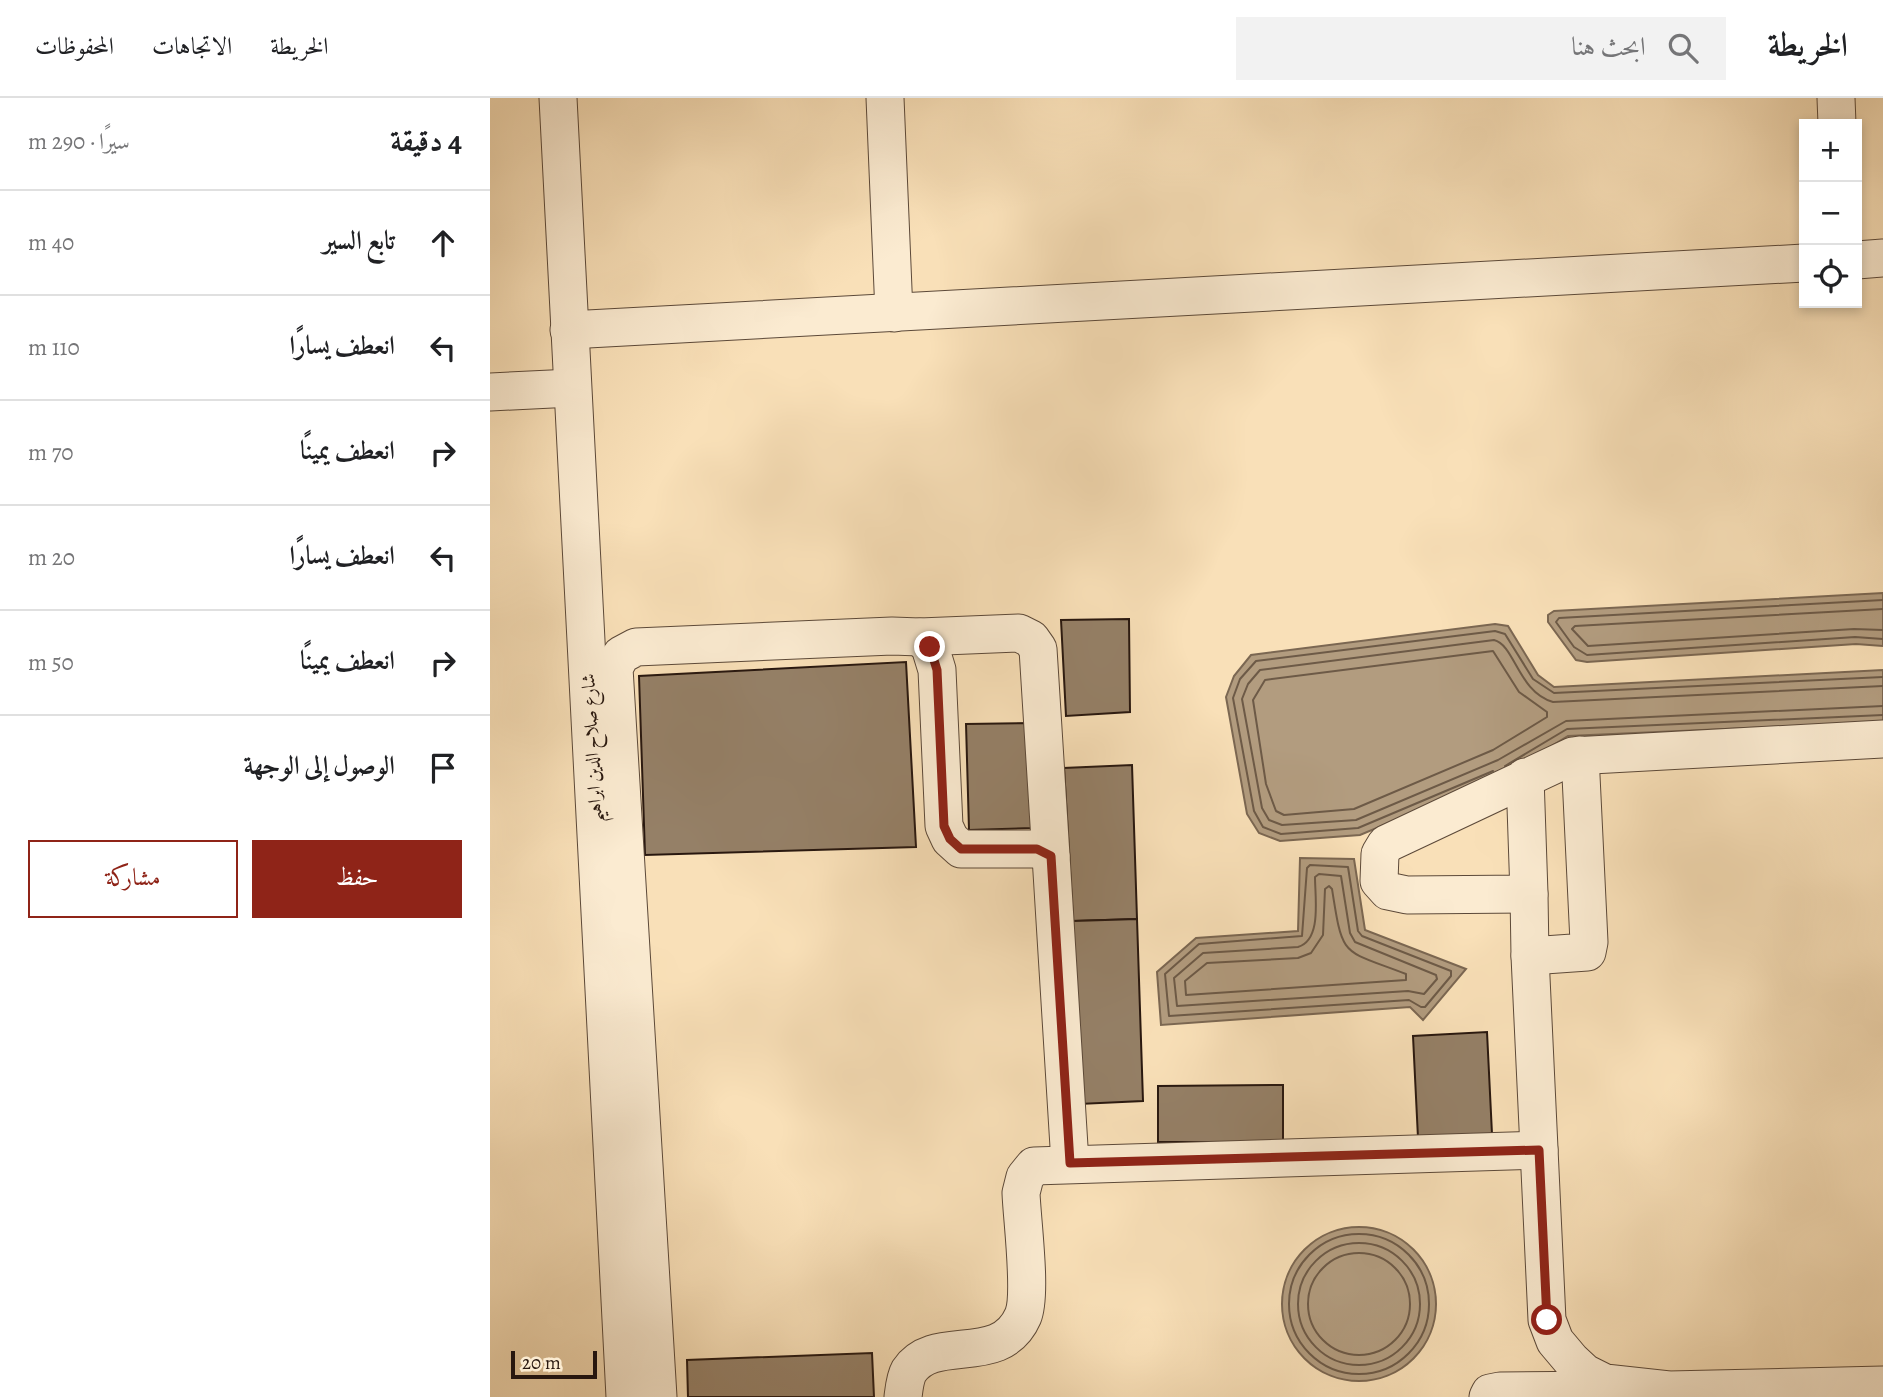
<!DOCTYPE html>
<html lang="ar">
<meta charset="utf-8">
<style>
body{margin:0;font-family:Alegreya,Amiri,serif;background:#f2f2f2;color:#202124;direction:rtl}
.controls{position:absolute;right:21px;top:21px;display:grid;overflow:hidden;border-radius:0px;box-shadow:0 4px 10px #0003}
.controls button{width:63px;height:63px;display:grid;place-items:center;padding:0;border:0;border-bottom:2px solid #e0e0e0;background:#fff;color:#202124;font:35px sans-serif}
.scale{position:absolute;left:21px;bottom:18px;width:86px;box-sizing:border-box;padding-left:7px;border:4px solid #28170f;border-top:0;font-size:19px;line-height:24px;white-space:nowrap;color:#28170f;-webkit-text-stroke:5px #fbebd1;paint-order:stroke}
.stop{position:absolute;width:21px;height:21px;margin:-16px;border:5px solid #8f2418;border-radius:50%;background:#fff}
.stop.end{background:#8f2418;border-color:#fff;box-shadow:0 2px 7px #0008}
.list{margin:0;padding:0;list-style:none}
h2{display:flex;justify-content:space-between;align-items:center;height:91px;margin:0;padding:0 28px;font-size:30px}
h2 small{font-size:23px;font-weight:400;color:#757577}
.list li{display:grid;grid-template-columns:46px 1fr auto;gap:21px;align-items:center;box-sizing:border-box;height:105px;padding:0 28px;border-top:2px solid #e0e0e0}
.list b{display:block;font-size:26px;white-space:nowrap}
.list em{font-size:23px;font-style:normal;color:#757577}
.actions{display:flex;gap:14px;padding:21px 28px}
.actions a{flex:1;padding:16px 0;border:2px solid #8f2418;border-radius:0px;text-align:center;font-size:24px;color:#8f2418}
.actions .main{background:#8f2418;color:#fff}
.icon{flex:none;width:38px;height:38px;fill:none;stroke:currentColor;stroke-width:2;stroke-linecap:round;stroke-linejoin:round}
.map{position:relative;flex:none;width:1393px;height:1299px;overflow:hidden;direction:ltr}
header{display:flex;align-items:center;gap:42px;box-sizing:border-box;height:98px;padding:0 35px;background:#fff;border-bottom:2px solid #e0e0e0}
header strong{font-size:33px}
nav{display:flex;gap:38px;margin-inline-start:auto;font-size:24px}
.search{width:490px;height:63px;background:#f2f2f2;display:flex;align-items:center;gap:18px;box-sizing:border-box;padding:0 24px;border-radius:0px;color:#757577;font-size:26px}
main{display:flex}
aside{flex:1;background:#fff}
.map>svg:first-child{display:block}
.water{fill:#b29c7f;stroke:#7b6752;stroke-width:2}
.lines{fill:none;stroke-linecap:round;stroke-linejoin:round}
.shore{stroke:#6d5a47;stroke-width:2}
.building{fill:#958067;stroke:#28170f;stroke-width:2}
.minor-casing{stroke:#5c4939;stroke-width:39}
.minor{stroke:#fbebd1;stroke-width:37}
.route{stroke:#8f2418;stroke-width:9}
.labels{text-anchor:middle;stroke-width:7;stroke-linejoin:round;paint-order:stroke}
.street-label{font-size:19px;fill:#28170f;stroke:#fbebd1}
</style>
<header>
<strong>الخريطة</strong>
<div class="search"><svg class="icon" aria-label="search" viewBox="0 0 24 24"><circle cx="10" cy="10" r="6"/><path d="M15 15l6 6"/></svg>ابحث هنا</div>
<nav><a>الخريطة</a><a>الاتجاهات</a><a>المحفوظات</a></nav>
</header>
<main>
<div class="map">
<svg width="1393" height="1299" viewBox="0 0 1393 1299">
<rect width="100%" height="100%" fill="#f9e0b8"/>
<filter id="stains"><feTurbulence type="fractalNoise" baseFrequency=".00286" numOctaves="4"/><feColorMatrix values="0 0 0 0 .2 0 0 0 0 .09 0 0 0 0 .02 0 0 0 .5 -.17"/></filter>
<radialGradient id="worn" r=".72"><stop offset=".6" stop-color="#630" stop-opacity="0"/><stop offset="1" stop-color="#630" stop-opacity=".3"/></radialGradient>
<g class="water">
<path d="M1393 495V548L1366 546 1097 564 1086 562 1058 524V517L1064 513Z"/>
<path d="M1005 526 1018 528 1048 577 1064 589 1393 572V624L1078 638 1016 676 870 737 790 743 769 735 757 716 736 599 744 578 761 557Z"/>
<path d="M810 760 864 761 875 832 976 871 933 922 920 909 671 927 667 874 706 840 808 833Z"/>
<circle cx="869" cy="1206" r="77"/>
</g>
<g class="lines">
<g class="shore">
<path d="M1393 502 1069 520 1066 524 1084 549 1097 557 1365 539 1393 541"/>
<path d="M1393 511 1085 528 1082 531 1098 548 1364 531 1393 532"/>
<path d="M1003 553 1029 594 1057 614V619L1003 652 864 711 794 717 786 713 776 686 763 602 775 582Z"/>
<path d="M1393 588 1063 604C1028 594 1025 547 1004 542L770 572 758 586 752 601 772 710 779 722 792 727 866 722 1008 662 1076 623 1393 608"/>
<path d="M1015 668 1077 631 1393 617"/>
<path d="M1003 673 868 730 791 736 773 729 764 713 743 600 750 581 766 563 1005 533 1015 536 1043 581 1064 595 1393 579"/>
<path d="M820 767 858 769 868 833 872 838 961 873V878L935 909H931L919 902 679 918 675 876 709 846 812 838 817 770Z"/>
<path d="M829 776 851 778 860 835 865 844 946 877 947 881 934 896 918 893 687 908 684 880 713 855 808 849C832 842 825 800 825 779Z"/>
<path d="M839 788 842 791C853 861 851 851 916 876V882L696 897 695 883 717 865 808 860 821 855 833 837 835 791Z"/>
<circle cx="869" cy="1206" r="70"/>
<circle cx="869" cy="1206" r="61"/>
<circle cx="869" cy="1206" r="51"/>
</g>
</g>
<g class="building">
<path d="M639 521 640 614 576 618 571 522Z"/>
<path d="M416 564 426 749 155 757 149 578Z"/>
<path d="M540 625 543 730 479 732 476 626Z"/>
<path d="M642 667 647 821 583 823 574 670Z"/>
<path d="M647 821 653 1003 589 1006 583 823Z"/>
<path d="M997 934 1002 1036 928 1040 923 938Z"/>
<path d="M793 987V1044H668V988Z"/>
<path d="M382 1255 384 1299H198L197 1262Z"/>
</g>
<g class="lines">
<g class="minor-casing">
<g id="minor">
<path d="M68 0 135 1299"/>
<path d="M395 0 404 215"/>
<path d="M1346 0 1347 26"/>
<path d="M1367 162 1393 160"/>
<path d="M79 232 1314 165"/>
<path d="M0 294 82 290"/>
<path d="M430 539 529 535 541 541 548 551 561 758"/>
<path d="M1035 679 1039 796 917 797 898 793 889 783 890 756 896 746 1083 658 1393 641"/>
<path d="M1039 796 1040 858 1097 854 1099 844 1090 657"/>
<path d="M1040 858 1057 1222 1065 1243 1081 1262 1095 1275 1115 1285 1179 1292 1393 1287"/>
<path d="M168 1299 124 570 131 557 146 549 402 538 430 539 440 549 447 572 454 728 460 741 471 751H547L561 758 580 1065"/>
<path d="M413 1299C414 1291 415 1280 419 1273 445 1234 510 1271 533 1218 542 1196 532 1122 531 1095L535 1079 544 1068 1049 1052"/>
<path d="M998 1299 1000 1295 1010 1293 1124 1292"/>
</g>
</g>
<use href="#minor" class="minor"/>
</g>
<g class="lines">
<path class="route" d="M440 549 447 572 454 728 460 741 471 751H547L561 758 580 1065 1049 1052 1057 1222"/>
</g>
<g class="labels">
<g class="street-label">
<text transform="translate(101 650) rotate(-93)" y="7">شارع صلاح الدين ابراهيم</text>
</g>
</g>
<rect width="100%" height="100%" filter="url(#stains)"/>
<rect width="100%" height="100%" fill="url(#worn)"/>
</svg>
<div class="controls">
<button>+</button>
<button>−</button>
<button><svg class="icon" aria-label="locate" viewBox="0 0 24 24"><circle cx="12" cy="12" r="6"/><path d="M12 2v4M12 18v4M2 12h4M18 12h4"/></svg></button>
</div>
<div class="scale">20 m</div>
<div class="stop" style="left:1057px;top:1222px"></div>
<div class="stop end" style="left:440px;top:549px"></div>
</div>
<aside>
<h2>4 دقيقة<small>سيرًا · 290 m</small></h2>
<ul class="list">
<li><svg class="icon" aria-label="ahead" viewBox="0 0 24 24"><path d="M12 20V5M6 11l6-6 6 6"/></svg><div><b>تابع السير</b></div><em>40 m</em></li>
<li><svg class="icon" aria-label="left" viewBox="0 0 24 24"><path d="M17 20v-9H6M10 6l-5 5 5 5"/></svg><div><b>انعطف يسارًا</b></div><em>110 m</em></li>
<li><svg class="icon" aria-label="right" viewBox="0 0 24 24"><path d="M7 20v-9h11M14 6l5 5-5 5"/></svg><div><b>انعطف يمينًا</b></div><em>70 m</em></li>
<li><svg class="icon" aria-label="left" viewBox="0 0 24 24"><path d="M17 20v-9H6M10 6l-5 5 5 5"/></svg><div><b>انعطف يسارًا</b></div><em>20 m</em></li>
<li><svg class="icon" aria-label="right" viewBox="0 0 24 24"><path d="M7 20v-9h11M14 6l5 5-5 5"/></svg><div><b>انعطف يمينًا</b></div><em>50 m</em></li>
<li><svg class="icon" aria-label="arrive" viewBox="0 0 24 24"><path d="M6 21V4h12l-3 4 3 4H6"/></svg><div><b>الوصول إلى الوجهة</b></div></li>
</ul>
<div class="actions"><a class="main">حفظ</a><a>مشاركة</a></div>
</aside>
</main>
